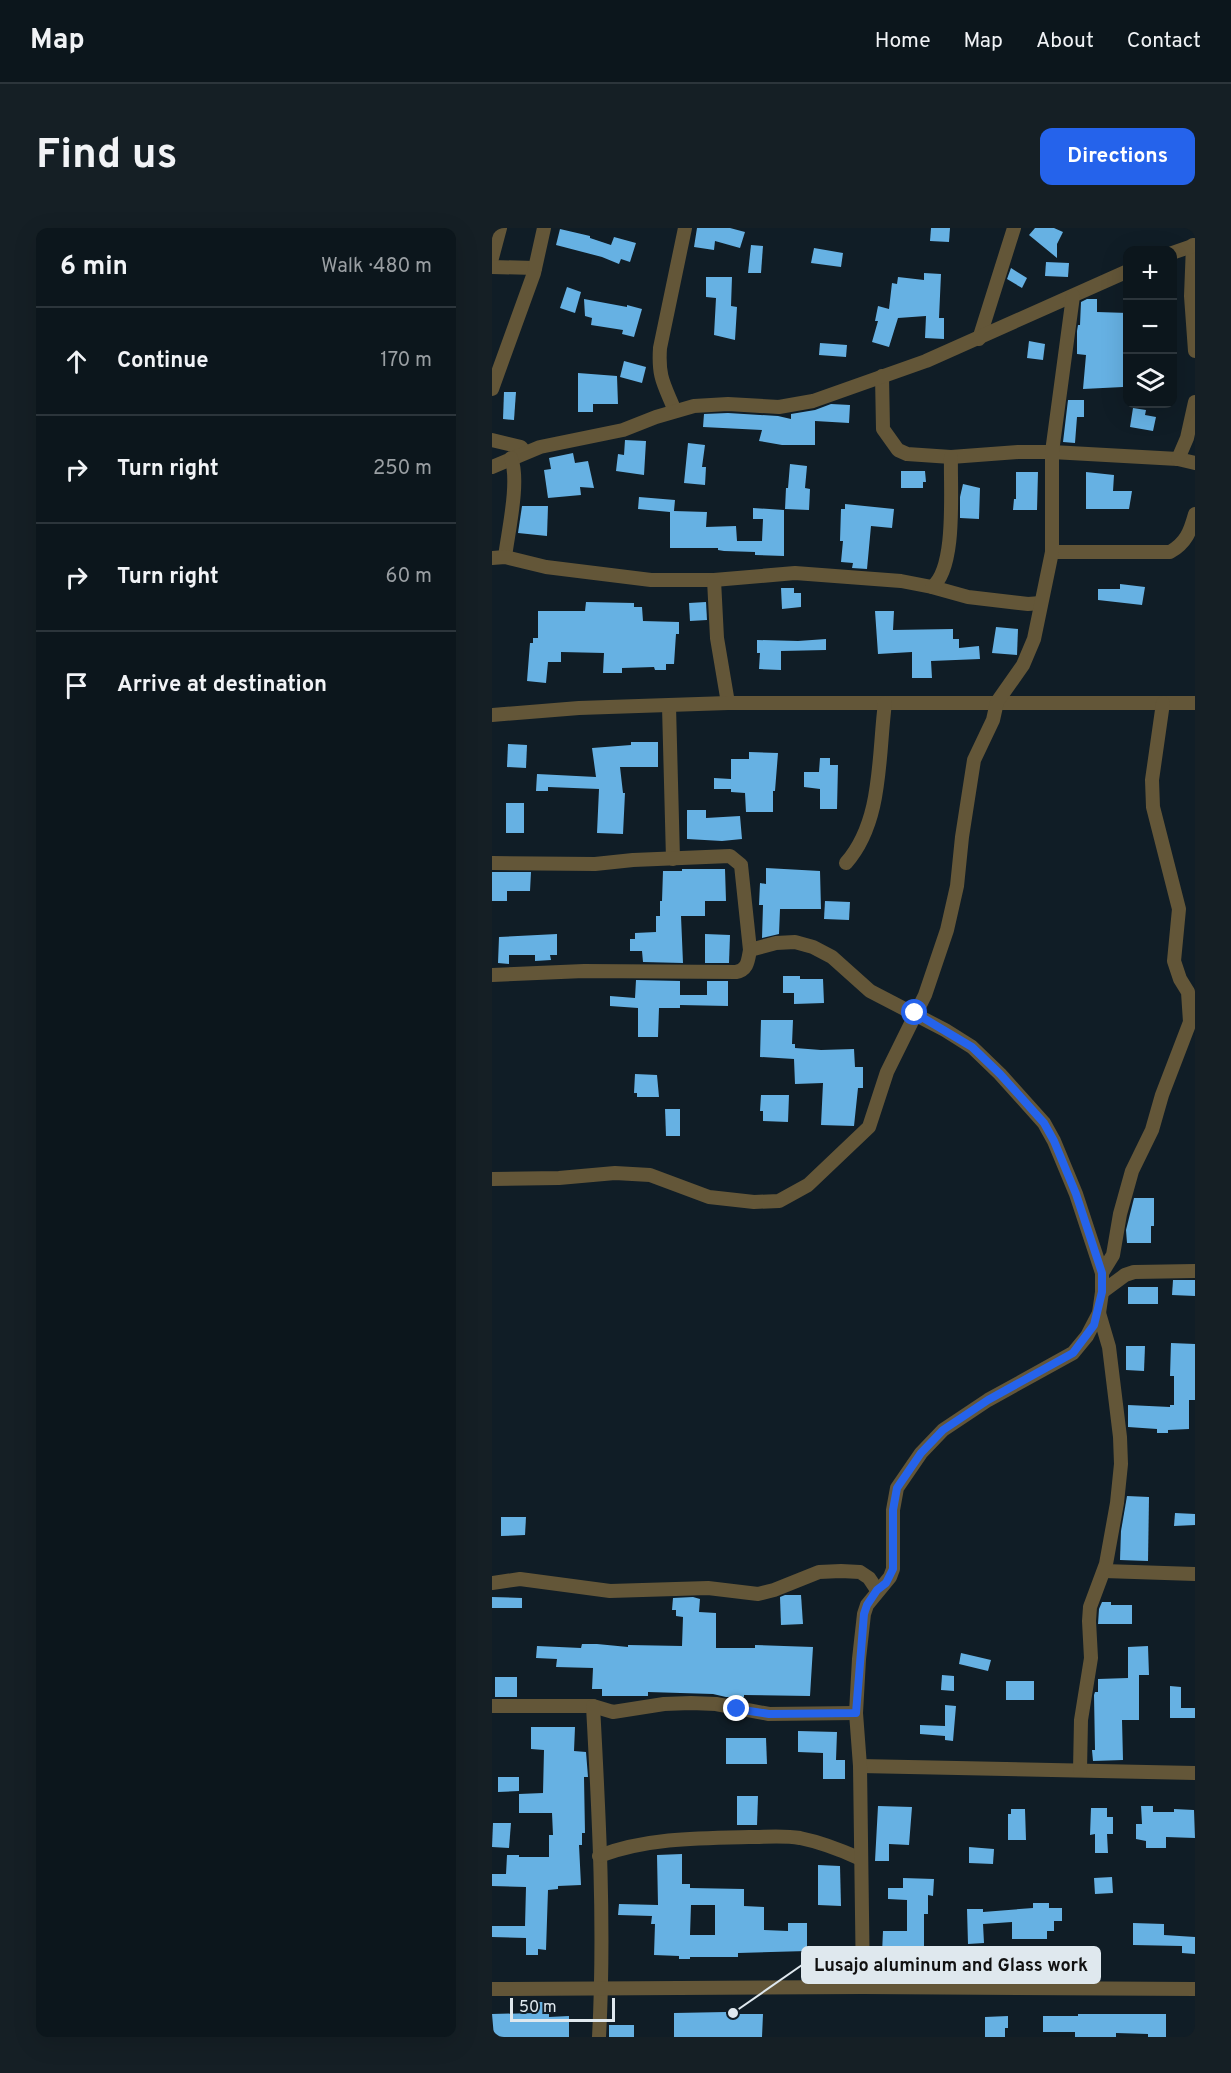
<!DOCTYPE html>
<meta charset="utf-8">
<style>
body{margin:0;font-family:Overpass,sans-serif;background:#151f25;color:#f1f3f6}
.controls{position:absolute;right:18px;top:18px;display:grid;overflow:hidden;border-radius:12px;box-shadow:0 6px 24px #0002}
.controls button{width:54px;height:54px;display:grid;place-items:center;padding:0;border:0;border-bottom:2px solid #2c353b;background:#0c161c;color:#f1f3f6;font:30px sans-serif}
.scale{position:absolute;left:18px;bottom:15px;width:105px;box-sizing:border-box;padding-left:6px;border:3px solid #dfe8ee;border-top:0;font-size:16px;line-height:21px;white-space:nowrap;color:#dfe8ee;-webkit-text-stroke:4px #101d26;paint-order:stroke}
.stop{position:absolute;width:18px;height:18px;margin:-14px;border:4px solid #2563eb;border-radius:50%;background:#fff}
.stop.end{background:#2563eb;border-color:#fff;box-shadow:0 2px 6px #0008}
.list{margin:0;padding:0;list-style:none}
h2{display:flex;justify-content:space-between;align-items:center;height:78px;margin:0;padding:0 24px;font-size:26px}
h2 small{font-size:20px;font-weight:400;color:#9a9fa3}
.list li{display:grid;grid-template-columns:39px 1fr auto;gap:18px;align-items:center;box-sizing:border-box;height:108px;padding:0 24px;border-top:2px solid #2c353b}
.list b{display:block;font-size:22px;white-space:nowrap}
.list em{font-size:20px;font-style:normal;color:#9a9fa3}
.icon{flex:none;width:33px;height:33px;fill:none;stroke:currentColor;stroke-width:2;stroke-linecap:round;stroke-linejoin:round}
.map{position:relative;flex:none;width:703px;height:1809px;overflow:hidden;border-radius:12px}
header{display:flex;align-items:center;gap:36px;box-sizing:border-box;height:84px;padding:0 30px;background:#0c161c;border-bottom:2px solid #2c353b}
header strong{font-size:28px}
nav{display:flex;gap:33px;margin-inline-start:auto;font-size:21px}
.intro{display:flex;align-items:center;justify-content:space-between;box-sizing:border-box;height:144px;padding:0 36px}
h1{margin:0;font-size:42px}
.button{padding:15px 27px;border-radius:12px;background:#2563eb;color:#fff;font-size:21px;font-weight:700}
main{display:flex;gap:36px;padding:0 36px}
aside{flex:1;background:#0c161c;border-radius:12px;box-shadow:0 6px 24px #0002}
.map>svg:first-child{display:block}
.building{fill:#66b1e3;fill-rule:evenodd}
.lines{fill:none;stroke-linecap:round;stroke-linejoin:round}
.minor{stroke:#635638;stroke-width:14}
.route{stroke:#2563eb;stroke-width:8}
.leader{fill:none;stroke:#dfe8ee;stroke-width:2}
.callout-dot{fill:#dfe8ee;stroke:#101d26;stroke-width:2}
.callout{fill:#dfe8ee;stroke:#dfe8ee;stroke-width:2}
.callout-label{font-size:18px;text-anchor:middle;font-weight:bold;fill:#111}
</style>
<header>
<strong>Map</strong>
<nav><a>Home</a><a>Map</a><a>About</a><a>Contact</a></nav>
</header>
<div class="intro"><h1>Find us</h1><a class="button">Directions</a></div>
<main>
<aside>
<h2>6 min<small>Walk · 480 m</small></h2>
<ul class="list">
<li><svg class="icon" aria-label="ahead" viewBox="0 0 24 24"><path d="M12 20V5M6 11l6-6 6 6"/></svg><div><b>Continue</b></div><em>170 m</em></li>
<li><svg class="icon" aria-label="right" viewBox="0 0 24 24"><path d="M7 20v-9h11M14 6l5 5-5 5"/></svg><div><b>Turn right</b></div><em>250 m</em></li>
<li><svg class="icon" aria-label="right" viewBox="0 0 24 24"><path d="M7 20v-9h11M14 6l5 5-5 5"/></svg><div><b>Turn right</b></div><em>60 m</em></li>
<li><svg class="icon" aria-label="arrive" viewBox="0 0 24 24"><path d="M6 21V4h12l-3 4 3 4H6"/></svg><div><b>Arrive at destination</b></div></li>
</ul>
</aside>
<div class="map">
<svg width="703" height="1809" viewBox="0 0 703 1809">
<rect width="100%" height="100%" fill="#101d26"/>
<g class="building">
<path d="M205 0H238L253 4 248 20 223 13 222 22 202 19Z"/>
<path d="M439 0H458L457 14 438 13Z"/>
<path d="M543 0H562L571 4 565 16V30L537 7Z"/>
<path d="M68 1 98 8V10L119 17 122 9 144 15 138 34 129 31 127 36 110 29 64 17Z"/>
<path d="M259 17 271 18 269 45H256Z"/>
<path d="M322 20 351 25 349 39 319 35Z"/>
<path d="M554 34 577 35 576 49 553 48Z"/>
<path d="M519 40 535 50 530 60 515 51Z"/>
<path d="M432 45 449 46 447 90H452V111L433 110 434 88 406 90 397 119 380 114 386 93H383L386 78 397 81 400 55 405 56 406 49 432 52Z"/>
<path d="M214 49H240L239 78 245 79 243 112 222 107 224 70 214 69Z"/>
<path d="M75 59 89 64 83 85 68 80Z"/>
<path d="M92 71 135 79V77L150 81 142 109 130 106 131 102 99 97 100 90 93 88Z"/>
<path d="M595 71H605V84L636 85V125H631V159L591 161 594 127 585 126V103L586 97H588L589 74Z"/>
<path d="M537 113 553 116 551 132 535 130Z"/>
<path d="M328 115 355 117 354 129 327 127Z"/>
<path d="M132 133 154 139 150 155 128 149Z"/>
<path d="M86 145 125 148 126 176H101V184H86Z"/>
<path d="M12 164H24L22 192 11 191Z"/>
<path d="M576 172H592V189H585L583 215 571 214Z"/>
<path d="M339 176 358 177 357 195 323 193V217H290L267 213 270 202 211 199 212 186 236 185 286 188 299 191V186L323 182Z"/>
<path d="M641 180 654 182 653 187 664 189 661 203 638 199Z"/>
<path d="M133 212 154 213 152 247 124 243 126 226 132 227Z"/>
<path d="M196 215 213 217 210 239H214L213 257 192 255Z"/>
<path d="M81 225 83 235 96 233 102 260 88 259 89 267 56 270 52 242 59 241 57 230Z"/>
<path d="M298 236 315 238 313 260 318 261 317 282 293 281 294 260H296Z"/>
<path d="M409 243H433L434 254H431V260H409Z"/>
<path d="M524 244H546L545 282H521L522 271H524Z"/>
<path d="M594 244 622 247 621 263H640L637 281H594Z"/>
<path d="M471 256 488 260 487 291 468 290V269Z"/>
<path d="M147 269 183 272 182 283 215 284 214 299 244 298 245 313H270L271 291H261V280L292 282V328L263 327V324L232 323 226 322V320H178V284L146 281Z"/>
<path d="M353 276 402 281 400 300 379 298 375 341 360 340 361 335 349 334 351 313H348L349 281H353Z"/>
<path d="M30 278H56L55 308 26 305Z"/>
<path d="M628 356 653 359 650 377 606 372V361H628Z"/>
<path d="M289 360H302V365H309V379L290 381Z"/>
<path d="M94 374 142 375V379H150L151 393 187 394V406H184L182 436H174V442H163L162 439 130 440V445H111L112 425 69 424V434H56L54 455 35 453 38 415H41V410H46V383H93Z"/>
<path d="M214 374 215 392 198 393 197 375Z"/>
<path d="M383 383H402L401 402 461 401V411H467V420L487 418 488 431 439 433 440 450H420V424L386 426Z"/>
<path d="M504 399 526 401 525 427 500 425Z"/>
<path d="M334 411V422L289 423V442L267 441 268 425H265V412L306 413Z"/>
<path d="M139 514H166V539H128L131 565H133L131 606 105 605 107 561 56 559V563H44L45 546 104 549 100 520 139 517Z"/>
<path d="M16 516 35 517 34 540 15 539Z"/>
<path d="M257 524 286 525 283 563H281V584H254L253 565 239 564V561H222V550L239 551V531H257Z"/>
<path d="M328 530H338V537H346L345 581H328V561L312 559V544H327Z"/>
<rect x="14" y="575" width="18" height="30"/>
<path d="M195 582H214V590L248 588 250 611 230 613 195 611Z"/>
<path d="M274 640 328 643 329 681H288L287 706 270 710 271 677H267L268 655 274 656Z"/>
<path d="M190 641H233L234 673H213V688H189L191 735 151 734 150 723H138V711H143V705L164 704V688H168V673H170L171 643H190Z"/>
<path d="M0 644H39L38 663H15V673H0Z"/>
<path d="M333 673 358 674 357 692 332 691Z"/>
<path d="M65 706V727H58L59 732 43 733V727H17V736L6 735 7 709Z"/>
<path d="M213 706 238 707 237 735H213Z"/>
<path d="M291 748H308V751H331L332 775 302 776V765H291Z"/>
<path d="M144 752 188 753V767H215V753H236V778L188 777V780H167L166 809H146V780L118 778V768L143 770Z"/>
<path d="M269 792H301L300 816H303V820L329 822 362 821 363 839H371V860H366L362 898 329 897 331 855 303 856 302 831 268 829Z"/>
<path d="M143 846 165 847 167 869H145V865H142Z"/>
<path d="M269 867H297L296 894 271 893V883H268Z"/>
<path d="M173 881H188V908H174Z"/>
<path d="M642 970H662V998H659V1015H635L634 1002Z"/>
<path d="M681 1052H703V1068L680 1067Z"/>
<rect x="636" y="1059" width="30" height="17"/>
<path d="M679 1115 703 1116V1172H697V1201L676 1202V1205H665V1201L636 1199V1177L678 1179V1177H682V1148H678Z"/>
<path d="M634 1118H653L652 1143 634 1142Z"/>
<path d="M635 1268 657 1269 656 1333 628 1332 629 1303Z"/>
<path d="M683 1285 703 1286V1297L682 1298Z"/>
<path d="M9 1289H34L33 1307 9 1308Z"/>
<path d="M293 1367H309L311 1396 289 1397 288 1369Z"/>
<path d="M0 1369 30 1370V1380H0Z"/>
<path d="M201 1369 208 1371 207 1384 224 1385V1420H263V1417L321 1419 318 1468 252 1467V1469H234L221 1466 156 1464V1468H110V1461H100L101 1440 64 1439 65 1431 44 1430 45 1418 89 1420 90 1416H105L136 1419V1417L190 1418 191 1389 184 1388V1382H180L181 1370Z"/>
<path d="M610 1374H619V1377H640V1396H606L607 1381Z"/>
<path d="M656 1418 657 1447H647V1492H630L631 1532 601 1533 600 1522H603L602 1467 603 1464H606V1451L636 1450V1419Z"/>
<path d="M469 1425 499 1432 496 1443 467 1436Z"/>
<path d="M450 1447 462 1448V1463L449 1462Z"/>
<rect x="3" y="1449" width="22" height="20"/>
<rect x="514" y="1453" width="28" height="19"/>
<path d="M678 1458 689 1459V1480H703V1490H678Z"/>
<path d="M453 1477 464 1478 461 1513 453 1512V1508L428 1506V1497L453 1498Z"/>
<path d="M39 1499H83L82 1523 94 1524 96 1549H92L93 1605H90V1617H87L89 1657 66 1658V1661L56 1662 54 1722 46 1721V1727H34V1710L0 1709V1698H33L34 1659 0 1658V1646H14L15 1627H27V1629H57V1607H61L60 1585H27V1566L51 1565 52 1522 39 1521Z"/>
<path d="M306 1503 345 1504 344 1532H353V1551H331V1525L306 1524Z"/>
<path d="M234 1510H274L275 1536H234Z"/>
<path d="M6 1549H27V1563L6 1564Z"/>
<path d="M245 1568H266L265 1597H245Z"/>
<path d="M386 1578 420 1579 417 1617 397 1616V1633H383Z"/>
<path d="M649 1578H661V1584H682V1581L702 1582 703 1610 674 1609V1620H654V1613L644 1611V1596H650Z"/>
<path d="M599 1580H615V1589H621V1606H615L616 1625H603V1606L598 1607Z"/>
<path d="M519 1581H533L534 1612H516V1586H519Z"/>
<path d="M1 1595H19L17 1620 0 1619Z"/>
<path d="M477 1619 502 1621 501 1636 477 1635Z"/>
<path d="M190 1626V1656H198V1660L252 1661V1678L272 1679V1702L296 1703V1695H315V1723L246 1725V1729H198V1731H187V1728L162 1727 163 1696H159L160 1688 126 1687 127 1676 166 1677 165 1627ZM199 1677H223V1707H198Z"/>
<path d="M326 1637 348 1638 349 1678 326 1677Z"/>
<path d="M620 1649 621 1665 603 1666 602 1650Z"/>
<path d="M411 1650 442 1651 441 1668 436 1667V1686H432V1725H390L391 1703H415V1672L396 1671V1660H411Z"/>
<path d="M541 1675H557V1680H570V1693H562V1703H555V1711H520V1694L491 1696 492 1715 476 1716 475 1681H491V1684L541 1680Z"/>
<path d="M641 1695 672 1696V1707L703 1709V1726L690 1725V1718L641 1717Z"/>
<path d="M44 1774H57V1789L77 1788V1809H2L0 1786 44 1785Z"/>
<path d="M234 1784V1786H271L270 1809H182V1785Z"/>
<path d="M586 1786H674V1809H656V1806L624 1805V1809H583V1804H551V1788H586Z"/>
<path d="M516 1788V1800H513V1809H493V1789Z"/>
<rect x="117" y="1797" width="25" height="12"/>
</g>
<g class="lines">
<g class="minor">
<path d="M701 17 699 68 703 123"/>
<path d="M680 25 703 17"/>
<path d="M0 30 8 0"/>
<path d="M0 39 43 40"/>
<path d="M487 111 522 0"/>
<path d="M390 148 391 201 406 222 415 226 459 229 526 224H560L686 231 703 235"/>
<path d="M0 161 42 45 52 0"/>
<path d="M183 183C172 156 166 150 168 120L193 0"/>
<path d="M0 212 29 219 33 224"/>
<path d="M686 231 695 210 703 174"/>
<path d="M0 239 48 219 131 202 164 189 202 178 236 176 287 179 321 173 434 133 636 43"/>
<path d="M560 324H678C694 315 698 304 703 286"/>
<path d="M13 329C16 304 28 253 19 230"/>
<path d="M0 330 13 329 54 339 159 352H222L303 345 409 353 440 359 476 369 536 376 549 375"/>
<path d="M222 352 225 410 236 475"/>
<path d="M440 359C465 340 458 260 459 229"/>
<path d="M177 478 181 631"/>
<path d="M0 487 87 480 236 475H703"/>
<path d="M0 635 103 636 141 632 238 628 249 637 258 722"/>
<path d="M354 635C391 593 386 528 393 475"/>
<path d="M0 747 92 743 244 744C256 742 256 732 258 722L284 715 303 714 321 719 340 729 378 763 453 802 480 819 508 846 552 895 562 913 584 966 610 1045"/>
<path d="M0 951 67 950 123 945 158 947 217 969 262 974 287 973 316 957 377 899 395 844 433 767 455 702 465 658 470 609 482 532 501 492 505 474 531 437 542 411 560 324V224L581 68"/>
<path d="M610 1064 633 1047 642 1044 703 1043"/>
<path d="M612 1343 703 1346"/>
<path d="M0 1355 28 1351 118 1363 216 1360 266 1366 282 1362 327 1344 349 1343 368 1344 377 1350 385 1362"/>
<path d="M0 1478H101L121 1484 172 1476 199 1475 224 1476 277 1486 364 1485"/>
<path d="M101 1478C107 1588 113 1699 107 1809"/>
<path d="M368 1538 703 1545"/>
<path d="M588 1542 589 1492 599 1430 597 1393 598 1379 614 1336 625 1275 629 1236 628 1209 617 1119 607 1085"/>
<path d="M107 1628C154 1610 207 1610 257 1609 274 1609 291 1607 308 1610 328 1614 349 1622 369 1631"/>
<path d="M371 1759 368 1538 364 1485 367 1431 372 1386 375 1377 398 1349 401 1341V1282L405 1260 429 1225 451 1202 496 1172 581 1125 595 1108 607 1085 610 1064V1045L621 1027 628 986 640 943 660 902 670 867 698 794 696 764 688 751 682 733 687 681 661 579 660 552 671 475"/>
<path d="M0 1761 371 1759 703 1761"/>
</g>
</g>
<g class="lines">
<path class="route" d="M245 1481 277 1486 364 1485 372 1386 375 1377 385 1362 394 1355 401 1341V1282L405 1260 429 1225 451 1202 496 1172 581 1125 602 1097 610 1064V1045L584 966 562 913 552 895 508 846 480 819 423 785"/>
</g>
<path class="leader" d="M241 1785L310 1737"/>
<circle class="callout-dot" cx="241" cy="1785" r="6"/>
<rect class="callout" x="310" y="1719" width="298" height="36" rx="6"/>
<g class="callout-label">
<text x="459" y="1743">Lusajo aluminum and Glass work</text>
</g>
</svg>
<div class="controls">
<button>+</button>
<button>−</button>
<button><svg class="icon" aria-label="layers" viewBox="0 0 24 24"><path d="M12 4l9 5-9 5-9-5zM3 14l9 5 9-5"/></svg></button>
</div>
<div class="scale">50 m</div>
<div class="stop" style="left:423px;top:785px"></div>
<div class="stop end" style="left:245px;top:1481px"></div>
</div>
</main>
